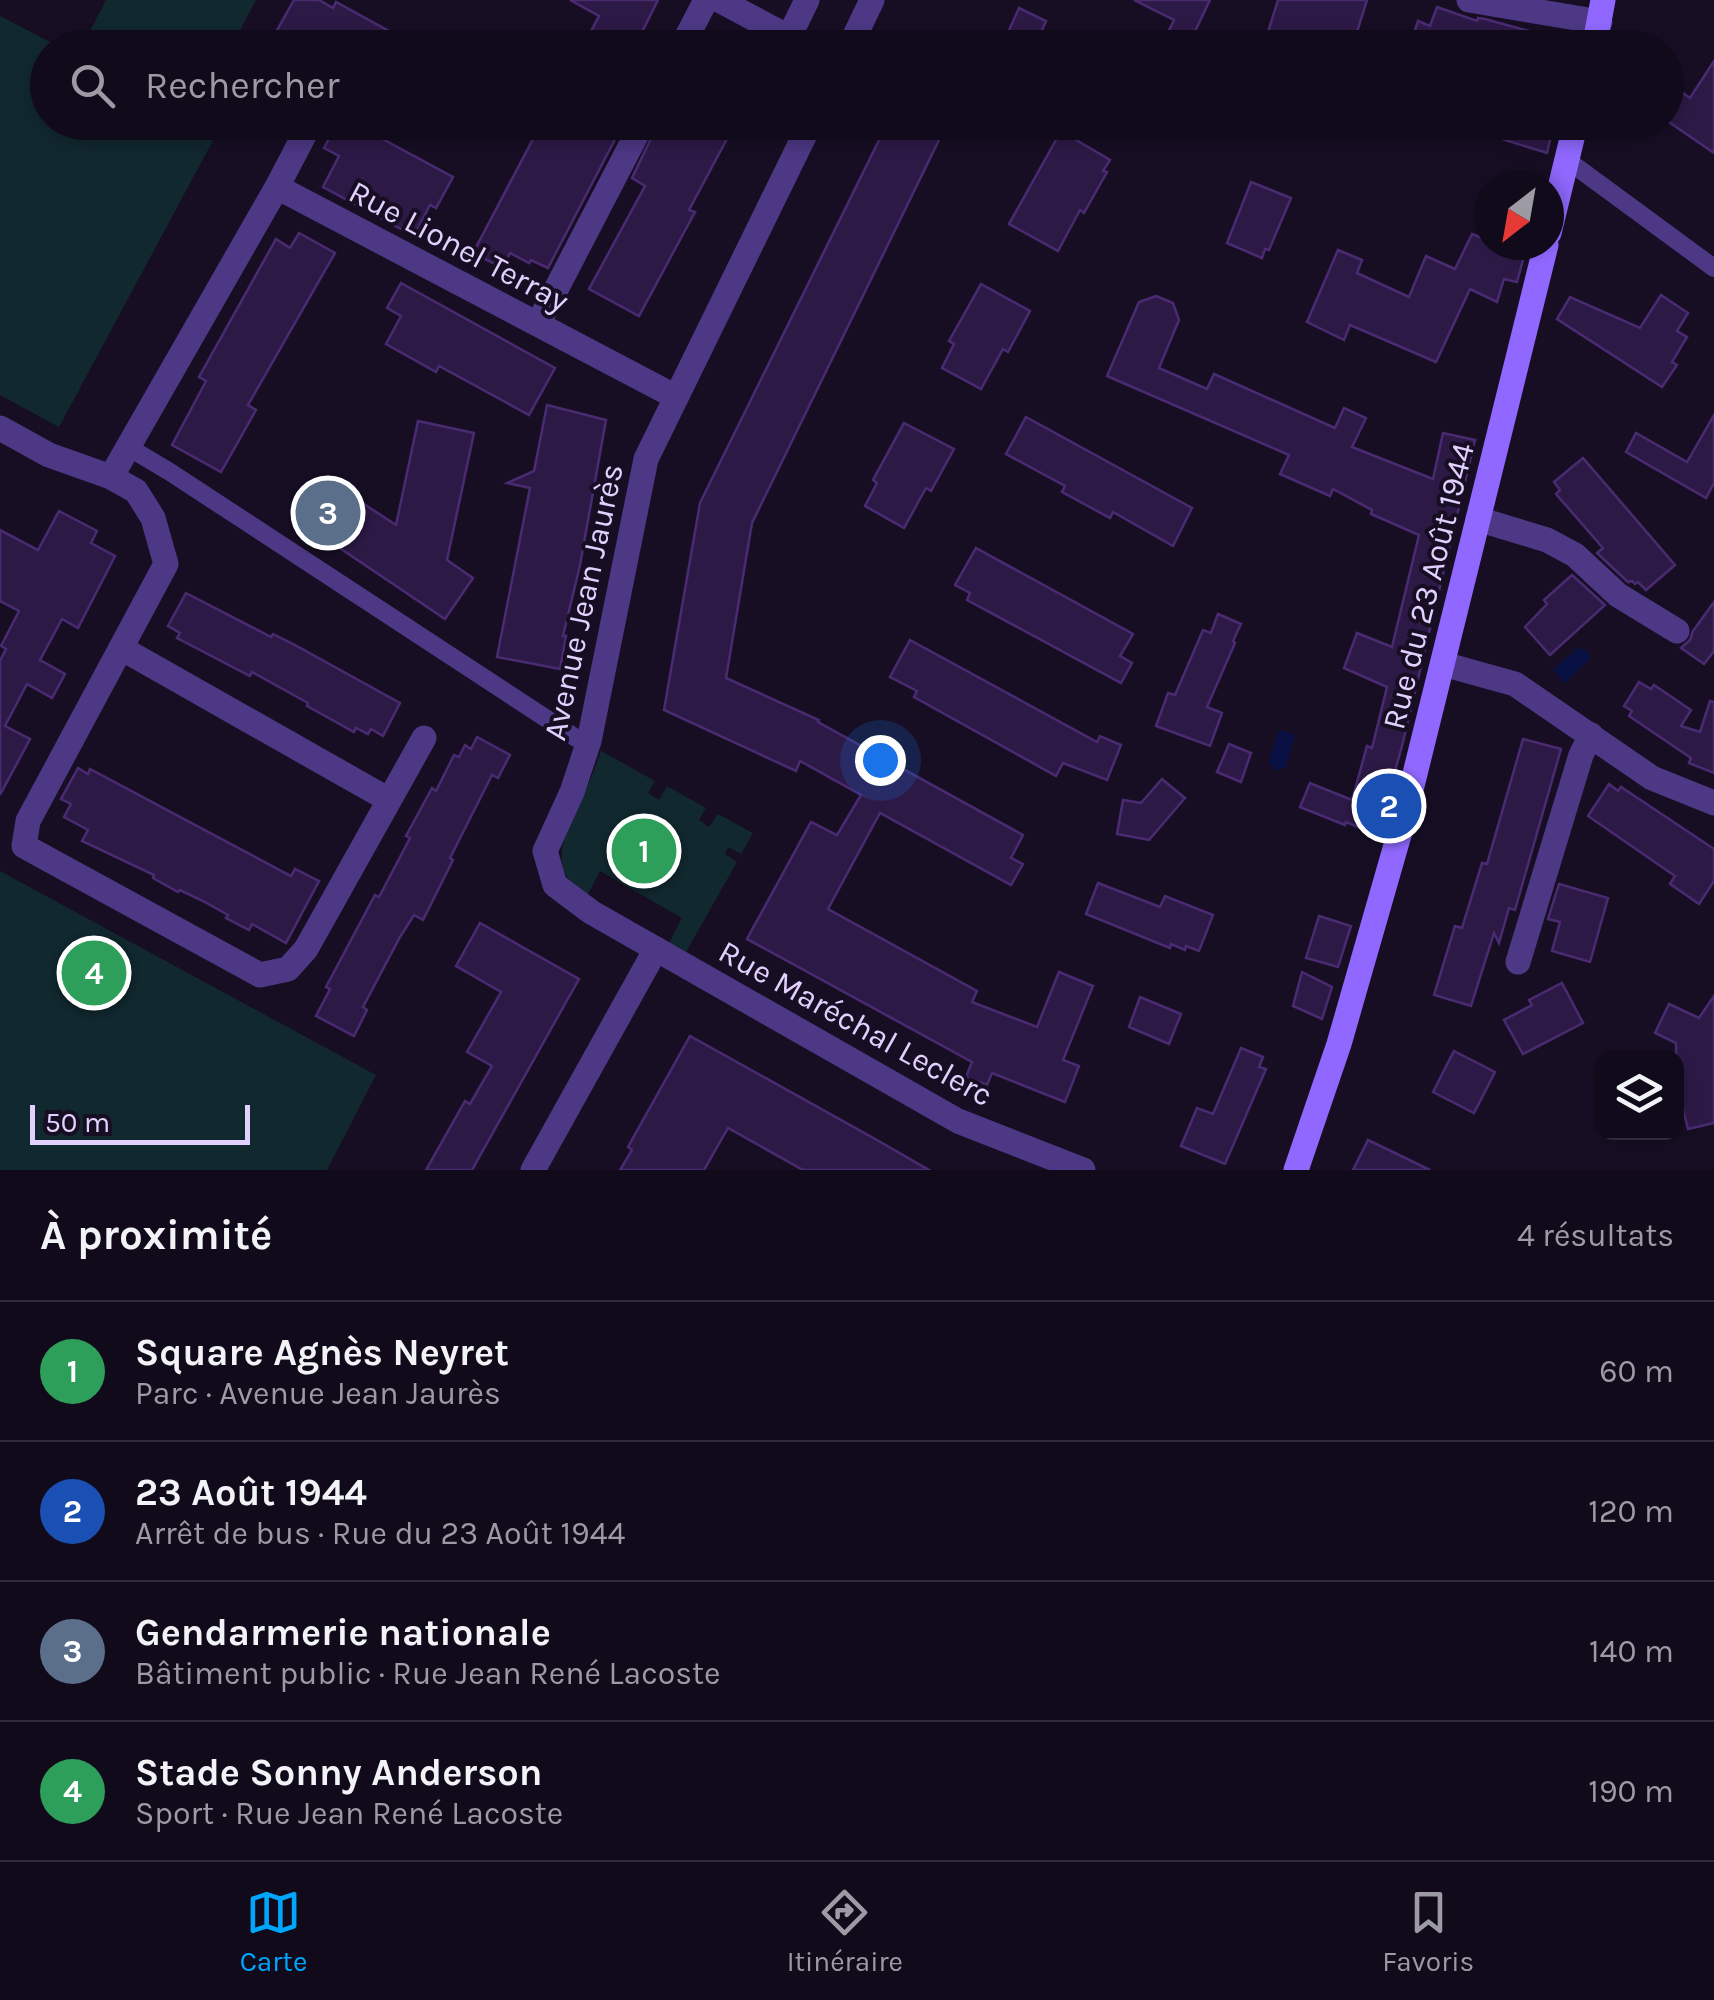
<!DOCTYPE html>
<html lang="fr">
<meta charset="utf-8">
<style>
body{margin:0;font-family:Karla,sans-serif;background:#1e1828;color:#f1f3f6}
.controls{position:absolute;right:30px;bottom:30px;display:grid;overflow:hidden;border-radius:20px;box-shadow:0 5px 15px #0003}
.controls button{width:90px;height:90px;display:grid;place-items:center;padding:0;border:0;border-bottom:2px solid #302b3a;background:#110a1b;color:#f1f3f6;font:50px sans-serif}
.compass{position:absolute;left:1474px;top:170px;width:90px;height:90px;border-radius:50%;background:#110a1b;box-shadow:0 5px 15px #0003;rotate:211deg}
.scale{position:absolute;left:30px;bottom:25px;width:220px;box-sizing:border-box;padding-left:10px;border:5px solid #e2d1ff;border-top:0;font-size:28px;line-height:35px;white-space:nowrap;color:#e2d1ff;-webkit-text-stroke:8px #170e24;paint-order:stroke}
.you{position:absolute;left:880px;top:760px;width:35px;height:35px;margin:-25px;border:8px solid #fff;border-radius:50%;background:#1a73e8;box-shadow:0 0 0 15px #1a73e833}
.badge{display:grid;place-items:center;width:65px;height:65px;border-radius:50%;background:#00a6fc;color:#fff;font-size:32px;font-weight:700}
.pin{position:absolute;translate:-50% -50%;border:5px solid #fff;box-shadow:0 2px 10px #0006}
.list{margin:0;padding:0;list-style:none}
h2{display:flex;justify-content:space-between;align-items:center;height:130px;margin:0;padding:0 40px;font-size:42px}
h2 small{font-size:32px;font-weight:400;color:#9c9aa3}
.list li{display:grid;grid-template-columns:65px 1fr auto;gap:30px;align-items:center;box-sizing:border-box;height:140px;padding:0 40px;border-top:2px solid #302b3a}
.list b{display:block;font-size:38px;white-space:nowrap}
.list p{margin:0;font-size:32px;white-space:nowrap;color:#9c9aa3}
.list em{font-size:32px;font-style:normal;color:#9c9aa3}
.icon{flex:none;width:55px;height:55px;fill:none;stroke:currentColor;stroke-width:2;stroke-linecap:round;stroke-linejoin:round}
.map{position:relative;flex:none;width:1714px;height:1170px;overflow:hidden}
.search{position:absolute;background:#110a1b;box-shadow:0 5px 15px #0003;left:30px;right:30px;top:30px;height:110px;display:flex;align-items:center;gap:25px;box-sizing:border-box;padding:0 35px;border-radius:55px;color:#9c9aa3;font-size:38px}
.sheet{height:690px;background:#110a1b}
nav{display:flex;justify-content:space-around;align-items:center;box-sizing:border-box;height:140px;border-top:2px solid #302b3a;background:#110a1b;font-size:28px;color:#9c9aa3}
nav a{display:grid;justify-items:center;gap:5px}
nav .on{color:#00a6fc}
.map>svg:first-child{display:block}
.green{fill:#11282f}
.water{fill:#091043}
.building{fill:#2d1946;stroke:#4a2b72;stroke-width:2.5}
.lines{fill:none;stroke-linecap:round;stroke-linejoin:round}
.lane{stroke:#4d3885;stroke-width:18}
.street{stroke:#4d3885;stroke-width:25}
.secondary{stroke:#9068ff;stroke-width:25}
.labels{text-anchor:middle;stroke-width:8;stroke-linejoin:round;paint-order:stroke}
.street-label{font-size:32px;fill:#e2d1ff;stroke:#170e24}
</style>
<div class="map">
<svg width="1714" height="1170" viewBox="0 0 1714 1170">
<rect width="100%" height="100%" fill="#170e24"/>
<g class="green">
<path d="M106 0H256L231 47H82Z"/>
<path d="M0 16 60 47 48 48V122L197 123 217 133 59 427 0 395Z"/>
<path d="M601 751 655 781 648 793 659 800 667 786 706 808 699 820 709 827 718 814 753 833 741 854 728 847 725 854 737 862 686 952 669 943 682 918 600 871 587 896C540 868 570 825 586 789 592 777 596 764 601 751Z"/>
<path d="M0 871 376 1075 327 1170H0Z"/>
</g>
<g class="water">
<path d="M1578 648 1588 651 1590 659 1565 683 1553 670Z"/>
<path d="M1279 730 1295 735 1285 769 1281 768 1275 771 1272 765 1268 764Z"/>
</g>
<g class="building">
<path d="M294 0H319L333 8 336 2 420 48H346L324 35 317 48H267Z"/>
<path d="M570 0H658L634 48H582L599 16Z"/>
<path d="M1134 0H1210L1187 48H1160L1174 20Z"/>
<path d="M1278 0H1367L1352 48H1263Z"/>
<path d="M1437 7 1477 21 1478 18 1485 19 1562 40 1561 48H1409L1418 21 1430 26Z"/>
<path d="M1019 8 1046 21 1034 48H1001Z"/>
<path d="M1714 61V153L1666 120V81L1690 98Z"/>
<path d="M338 122H351L453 177 436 208 430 205 414 236 323 187 339 156 324 148Z"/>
<path d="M542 122H624L548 268 531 260 529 263 510 253 503 268 473 253Z"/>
<path d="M659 122H736L689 210 695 212 639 316 589 289 645 186 632 178Z"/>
<path d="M888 122H903L939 140 752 523 726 678 819 720 818 722 1023 835 1011 858 1023 864 1011 885 880 813 828 909 977 991 972 1002 1037 1027 1059 972 1093 986 1063 1060 1079 1066 1065 1102 992 1073 987 1085 966 1077 972 1062 747 939 811 822 837 835 861 795 800 761 796 771 664 710 700 503Z"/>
<path d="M1467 122H1554L1547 153 1466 128Z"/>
<path d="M1061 131 1110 160 1103 171 1107 172 1084 213 1080 210 1058 251 1009 224Z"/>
<path d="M1251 182 1291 198 1269 250 1265 249 1262 258 1227 243Z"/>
<path d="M299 233 335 253 248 405 256 410 221 472 172 445 206 381 199 377 276 239 290 248Z"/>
<path d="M1472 234 1489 241V245H1498L1524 256 1517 282 1504 279 1497 302 1470 289 1436 362 1350 325 1344 340 1307 322 1338 250 1362 260 1357 273 1409 297 1426 256 1455 269Z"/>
<path d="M401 283 555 368 529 415 439 366 436 372 386 344 401 316 387 308Z"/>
<path d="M981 284 1030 311 1008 352 1003 349 981 389 942 368 954 344 949 341Z"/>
<path d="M1661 295 1688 313 1677 331 1687 337 1672 362 1677 365 1662 387 1557 319 1570 297 1640 328Z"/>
<path d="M1156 296 1173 303 1179 320 1159 368 1207 389 1214 374 1335 428 1344 408 1366 418 1352 447 1433 479 1443 433 1475 440 1402 746 1377 835 1346 822 1345 825 1300 807 1310 783 1352 800 1367 746 1372 748 1387 687 1344 668 1357 633 1392 647 1419 535 1371 514 1372 510 1333 489 1330 496 1280 474 1289 455 1107 376 1139 302Z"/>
<path d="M547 405 606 420 580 565 563 636H566L560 669 497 657 530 488 507 483 534 471Z"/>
<path d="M1714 415V483L1706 498 1626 452 1636 433 1687 462Z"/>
<path d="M1026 417 1192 508 1173 546 1113 512 1110 518 1062 492 1065 486 1006 454Z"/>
<path d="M418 421 474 433 447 560 473 578 445 619 313 530 315 528 305 521 327 488 337 495 341 489 396 525Z"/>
<path d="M904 423 954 449 931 491 926 488 904 528 865 506 877 483 873 480Z"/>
<path d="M1583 458 1675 565 1646 590 1638 582 1635 584 1632 581 1628 582 1597 553 1603 548 1556 494 1560 490 1554 482Z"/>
<path d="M59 511 97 531 91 543 115 556 78 628 62 619 40 660 65 674 52 698 27 684 5 726 30 739 0 795V661L6 649 1 646 19 611 0 601V530L38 550Z"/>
<path d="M976 548 1133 634 1120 656 1132 663 1121 683 967 600 970 593 955 585Z"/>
<path d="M1572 575 1605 605 1550 655 1525 627 1547 604 1544 600Z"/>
<path d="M186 593 271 637 273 634 295 645 400 703 383 736 371 729 368 734 356 728 354 732 307 706 308 703 252 672 250 676 177 638 180 633 168 626Z"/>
<path d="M1714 602V651L1704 664 1681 648 1690 640 1693 631Z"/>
<path d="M1218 614 1241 624 1233 641 1235 643 1207 707 1222 713 1210 746 1156 726 1168 693 1175 695 1203 630 1211 633Z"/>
<path d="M910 640 1097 742 1100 736 1121 745 1107 780 1063 763 1056 776 914 697 917 691 890 677Z"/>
<path d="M1639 682 1651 689 1654 685 1691 710 1681 726 1700 732 1710 701 1714 702V773L1689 763 1691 758 1629 716 1632 711 1624 706Z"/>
<path d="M477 737 510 755 498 778 492 775 450 858 453 860 423 920 414 915 400 937 363 1007 367 1010 354 1036 316 1016 330 989 326 987 375 895 379 897 410 838 406 836 432 788 436 791 454 755 459 757 465 745 471 749Z"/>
<path d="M1523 739 1561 749 1515 910 1509 908 1499 943 1494 933 1471 1006 1434 995 1455 926 1462 928 1482 863 1487 864Z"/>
<path d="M1229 744 1251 753 1241 782 1217 772Z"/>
<path d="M78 768 88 774 90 769 291 876 295 869 319 881 286 943 252 924 249 930 226 918 228 915 203 901 180 890 178 892 153 878 154 875 82 841 88 830 64 817 71 804 61 799Z"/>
<path d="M1162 779 1185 798 1149 840 1117 834 1123 800 1141 803Z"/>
<path d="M1609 784 1618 791 1621 787 1714 849V881L1699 904 1670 884 1675 876 1588 816Z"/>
<path d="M1098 883 1160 907 1165 896 1213 915 1199 951 1186 946 1185 950 1171 944 1170 948 1086 914Z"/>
<path d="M1559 884 1608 898 1590 962 1552 951 1560 922 1548 919Z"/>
<path d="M1319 916 1351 926 1338 967 1306 958Z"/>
<path d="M480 923 579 979 472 1170H426L465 1101 470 1104 492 1066 467 1052 501 992 456 966Z"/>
<path d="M1302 972 1332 987 1322 1019 1293 1006Z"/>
<path d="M1562 983 1583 1023 1523 1054 1504 1020 1532 1005 1529 1000Z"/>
<path d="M1714 996V1123L1688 1129 1676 1081V1043L1655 1033 1669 1004 1699 1018Z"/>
<path d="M1140 997 1181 1014 1169 1044 1129 1027Z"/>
<path d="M690 1036 877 1140 929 1170H803L728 1128 704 1170H620L632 1150 628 1147Z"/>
<path d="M1241 1048 1263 1057 1259 1067 1266 1069 1225 1164 1181 1146 1197 1108 1213 1114Z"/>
<path d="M1454 1051 1495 1072 1474 1113 1433 1092Z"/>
<path d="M1368 1140 1430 1170H1353Z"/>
</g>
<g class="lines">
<g class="lane">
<path d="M1567 160 1714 268"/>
<path d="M128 447 170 472 576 738 589 741"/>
</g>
<g class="street">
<path d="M719 0 809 48"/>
<path d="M1469 0 1600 22"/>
<path d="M789 37 807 0"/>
<path d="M681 48 706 0"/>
<path d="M849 48 872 0"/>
<path d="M311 122 277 187 676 397"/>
<path d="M811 122 646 459 589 741 572 792 545 851 555 885 591 912 958 1121 1083 1170"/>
<path d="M538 324 643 122"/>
<path d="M0 428 49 455 111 477 277 187"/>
<path d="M111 477 136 491 153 518 166 564 28 821 24 846 260 975 288 969 306 949 424 738"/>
<path d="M1478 519 1547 540 1575 555 1618 595 1677 631"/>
<path d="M121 648 389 800"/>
<path d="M1443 664 1515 684 1652 778 1714 803"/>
<path d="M1518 962 1581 755 1591 735"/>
<path d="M533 1170 656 949"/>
</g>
<g class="secondary">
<path d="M1594 48 1603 0"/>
<path d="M1549 233 1576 122"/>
<path d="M1296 1170 1339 1044 1405 814 1546 245"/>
</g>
</g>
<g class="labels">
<g class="street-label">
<text transform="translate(459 246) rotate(28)" y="11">Rue Lionel Terray</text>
<text transform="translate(1428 586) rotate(-76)" y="11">Rue du 23 Août 1944</text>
<text transform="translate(583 602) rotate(-78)" y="11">Avenue Jean Jaurès</text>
<text transform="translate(856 1023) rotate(29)" y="11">Rue Maréchal Leclerc</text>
</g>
</g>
</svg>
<div class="controls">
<button><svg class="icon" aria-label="layers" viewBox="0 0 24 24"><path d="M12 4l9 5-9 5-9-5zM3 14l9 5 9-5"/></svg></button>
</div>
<svg class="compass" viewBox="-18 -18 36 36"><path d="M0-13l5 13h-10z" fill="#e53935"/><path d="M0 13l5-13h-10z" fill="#9c9aa3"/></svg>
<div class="scale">50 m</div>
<div class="you"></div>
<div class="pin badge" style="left:644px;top:851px;background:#2e9e5b">1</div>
<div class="pin badge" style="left:1389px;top:806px;background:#1a4fb4">2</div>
<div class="pin badge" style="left:328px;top:513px;background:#5c6f8a">3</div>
<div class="pin badge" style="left:94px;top:973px;background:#2e9e5b">4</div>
<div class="search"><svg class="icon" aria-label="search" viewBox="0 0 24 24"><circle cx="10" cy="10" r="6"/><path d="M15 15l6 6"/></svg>Rechercher</div>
</div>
<section class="sheet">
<h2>À proximité<small>4 résultats</small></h2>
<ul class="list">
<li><span class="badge" style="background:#2e9e5b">1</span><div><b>Square Agnès Neyret</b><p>Parc · Avenue Jean Jaurès</p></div><em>60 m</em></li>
<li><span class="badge" style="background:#1a4fb4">2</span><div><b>23 Août 1944</b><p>Arrêt de bus · Rue du 23 Août 1944</p></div><em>120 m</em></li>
<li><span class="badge" style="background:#5c6f8a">3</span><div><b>Gendarmerie nationale</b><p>Bâtiment public · Rue Jean René Lacoste</p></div><em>140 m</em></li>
<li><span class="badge" style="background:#2e9e5b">4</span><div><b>Stade Sonny Anderson</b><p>Sport · Rue Jean René Lacoste</p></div><em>190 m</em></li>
</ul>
</section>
<nav>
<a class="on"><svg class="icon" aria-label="map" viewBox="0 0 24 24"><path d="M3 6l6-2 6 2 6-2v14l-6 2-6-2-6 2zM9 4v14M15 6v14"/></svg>Carte</a>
<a><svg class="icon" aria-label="directions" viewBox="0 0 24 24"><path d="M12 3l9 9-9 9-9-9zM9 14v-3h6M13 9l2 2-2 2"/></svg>Itinéraire</a>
<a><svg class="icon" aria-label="saved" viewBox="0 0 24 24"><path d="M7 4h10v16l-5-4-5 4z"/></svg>Favoris</a>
</nav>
